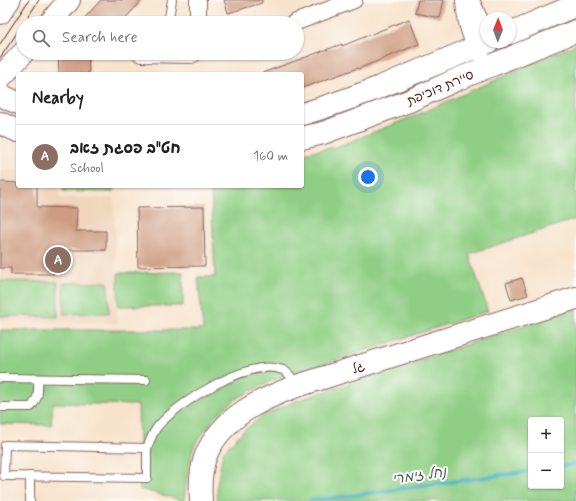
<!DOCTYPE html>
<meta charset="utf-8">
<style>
body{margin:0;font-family:Mynerve,"Playpen Sans Hebrew",sans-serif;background:#f2f2f2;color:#202124}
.controls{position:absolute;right:12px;bottom:12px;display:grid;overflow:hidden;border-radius:4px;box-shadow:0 1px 3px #0004}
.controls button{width:36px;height:36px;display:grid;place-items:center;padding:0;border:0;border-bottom:1px solid #e0e0e0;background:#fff;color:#202124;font:20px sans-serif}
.compass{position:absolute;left:480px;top:12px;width:36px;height:36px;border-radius:50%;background:#fff;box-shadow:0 1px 3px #0004;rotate:1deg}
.you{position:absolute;left:368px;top:177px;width:14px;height:14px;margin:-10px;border:3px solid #fff;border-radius:50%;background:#1a73e8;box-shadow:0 0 0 6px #1a73e833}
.badge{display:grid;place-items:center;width:26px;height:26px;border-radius:50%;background:#d1495b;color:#fff;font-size:13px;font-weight:700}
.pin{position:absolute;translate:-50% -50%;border:2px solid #fff;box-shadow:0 1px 4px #0006}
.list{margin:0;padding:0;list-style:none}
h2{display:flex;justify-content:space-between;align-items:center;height:52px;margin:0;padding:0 16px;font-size:17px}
h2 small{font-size:13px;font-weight:400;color:#757577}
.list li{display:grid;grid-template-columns:26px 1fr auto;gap:12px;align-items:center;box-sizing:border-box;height:64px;padding:0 16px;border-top:1px solid #e0e0e0}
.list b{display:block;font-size:15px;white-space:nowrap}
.list p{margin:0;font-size:13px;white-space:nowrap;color:#757577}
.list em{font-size:13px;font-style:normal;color:#757577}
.icon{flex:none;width:22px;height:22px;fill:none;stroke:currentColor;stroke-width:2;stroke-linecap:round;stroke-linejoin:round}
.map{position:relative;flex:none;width:576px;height:501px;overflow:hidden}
.search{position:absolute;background:#fff;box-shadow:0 1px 3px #0004;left:16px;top:16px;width:288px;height:44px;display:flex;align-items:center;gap:10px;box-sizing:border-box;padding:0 14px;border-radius:22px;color:#757577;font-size:15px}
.panel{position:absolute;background:#fff;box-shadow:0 1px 3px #0004;left:16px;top:72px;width:288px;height:116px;border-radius:4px}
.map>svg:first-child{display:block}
.built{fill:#f0d5bc}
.green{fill:#8fce84;stroke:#6c7658;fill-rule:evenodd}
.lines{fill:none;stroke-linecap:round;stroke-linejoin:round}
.stream{stroke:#43b1c0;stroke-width:4}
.building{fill:#cd9c82}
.lane-casing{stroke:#876463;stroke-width:10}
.street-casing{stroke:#876463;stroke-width:18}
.secondary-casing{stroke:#876463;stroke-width:24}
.lane{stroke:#fff;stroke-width:8}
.street{stroke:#fff;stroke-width:16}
.secondary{stroke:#fff;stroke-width:22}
.tram{stroke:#4a1f2b;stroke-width:1}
.labels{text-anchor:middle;stroke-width:4;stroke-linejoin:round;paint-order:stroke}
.street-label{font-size:13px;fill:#4a1f2b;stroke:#fdfcf7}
.water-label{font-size:14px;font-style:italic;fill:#475967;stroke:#fdfcf7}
</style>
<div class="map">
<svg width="576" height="501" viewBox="0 0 576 501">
<rect width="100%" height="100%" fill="#fdfcf7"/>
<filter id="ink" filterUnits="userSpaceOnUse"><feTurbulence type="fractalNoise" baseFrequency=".025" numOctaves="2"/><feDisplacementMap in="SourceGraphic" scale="8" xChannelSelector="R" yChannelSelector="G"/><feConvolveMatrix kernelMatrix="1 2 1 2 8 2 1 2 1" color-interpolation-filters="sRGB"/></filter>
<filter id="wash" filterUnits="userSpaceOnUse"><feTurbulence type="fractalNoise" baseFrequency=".012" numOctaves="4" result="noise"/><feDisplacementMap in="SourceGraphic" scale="16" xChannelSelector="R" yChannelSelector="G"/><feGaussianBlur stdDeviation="0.9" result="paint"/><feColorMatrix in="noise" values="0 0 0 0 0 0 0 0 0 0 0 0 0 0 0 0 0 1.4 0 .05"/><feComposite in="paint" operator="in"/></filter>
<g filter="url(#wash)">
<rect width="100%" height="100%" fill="#f7e3cc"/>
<path class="built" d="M0 170H18V186H59L60 198H114L117 323 0 321Z"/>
<g class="green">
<path d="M576 44V219L469 254 488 311 271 381 236 399 215 417 194 446 188 469 184 501 140 489 138 405 53 403 51 425 0 424V330H203L198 277H215L211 186H302V153L336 147 419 114Z"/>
<path d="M63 186H113V192L63 191Z"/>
<path d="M183 272V306H118V273Z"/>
<path d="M0 281 58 282V317L0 316Z"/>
<path d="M108 282 109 313 64 314 63 283Z"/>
<path d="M576 308V501H217V484L223 452 243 431 264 415 293 402ZM531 420H561V486H531Z"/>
</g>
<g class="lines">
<g class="stream">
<path d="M561 466 576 464"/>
<path d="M310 501 531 471"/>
</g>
</g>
<g id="blocks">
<g class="building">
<path d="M101 0H142L121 23H80Z"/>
<path d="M224 0H262V3L228 13Z"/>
<path d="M418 0H444L440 18 415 13Z"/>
<path d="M409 19 419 44 358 69V68L302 88V74H262V73L342 44V46Z"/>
<path d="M58 53H88L89 74H59Z"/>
<path d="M0 182 18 183V186H37V207L77 208 76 231H106V250H54V274H11V268H0Z"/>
<path d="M204 207 205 266 138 267 137 208Z"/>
<path d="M522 278 528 295 511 300 506 283Z"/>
</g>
</g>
</g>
<g filter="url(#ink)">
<use href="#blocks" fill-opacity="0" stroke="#876463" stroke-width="1"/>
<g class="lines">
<g class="lane-casing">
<g id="lane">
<path d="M168 23 172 0"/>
<path d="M0 378 146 380"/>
<path d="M0 407H31C40 396 38 391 38 379"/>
<path d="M5 445 147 448V478L4 476Z"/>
<path d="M147 448C150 440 153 432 158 426 179 402 250 357 283 370 290 373 293 380 296 386"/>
<path d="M30 501V476"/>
</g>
</g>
<g class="street-casing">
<g id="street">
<path d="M198 0V14L200 23"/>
<path d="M464 0C465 20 470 39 481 55"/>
<path d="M471 0 486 34"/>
<path d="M294 23 354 0"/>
<path d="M141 54 191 55 195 53"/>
</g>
</g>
<g class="secondary-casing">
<g id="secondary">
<path d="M0 13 9 0"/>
<path d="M50 23 69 0"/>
<path d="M510 33 576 5"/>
<path d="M0 78 23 53"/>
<path d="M0 95 18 103"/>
<path d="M302 114C327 107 351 98 375 89 413 74 450 58 488 42"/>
<path d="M0 123 18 131"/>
<path d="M302 138 323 133 409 101 458 79 576 31"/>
<path d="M201 501C200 486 200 470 206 455 222 417 261 399 297 386L576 298"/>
</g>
</g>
<use href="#lane" class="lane"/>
<use href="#street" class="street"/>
<use href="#secondary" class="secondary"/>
<g class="tram">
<path d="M24 23 39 0"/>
<path d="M0 44 29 0"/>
<path d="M0 58 23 24"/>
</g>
</g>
</g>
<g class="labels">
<g class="street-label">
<text transform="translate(440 87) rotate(-23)" y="5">סיירת דוכיפת</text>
<text transform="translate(358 367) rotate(-18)" y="5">גל</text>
</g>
<g class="water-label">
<text transform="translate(419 475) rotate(-8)" y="5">נחל זימרי</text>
</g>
</g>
</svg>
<div class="controls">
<button>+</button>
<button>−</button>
</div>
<svg class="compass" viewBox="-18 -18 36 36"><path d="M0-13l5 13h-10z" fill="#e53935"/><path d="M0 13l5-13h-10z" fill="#757577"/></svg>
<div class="you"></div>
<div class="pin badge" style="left:58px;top:260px;background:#8d6e63">A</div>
<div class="search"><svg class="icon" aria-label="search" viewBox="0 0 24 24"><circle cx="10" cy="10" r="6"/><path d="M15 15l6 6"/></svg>Search here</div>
<section class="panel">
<h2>Nearby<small></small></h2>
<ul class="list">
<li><span class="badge" style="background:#8d6e63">A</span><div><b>חט&quot;ב פסגת זאב</b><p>School</p></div><em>160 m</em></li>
</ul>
</section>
</div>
